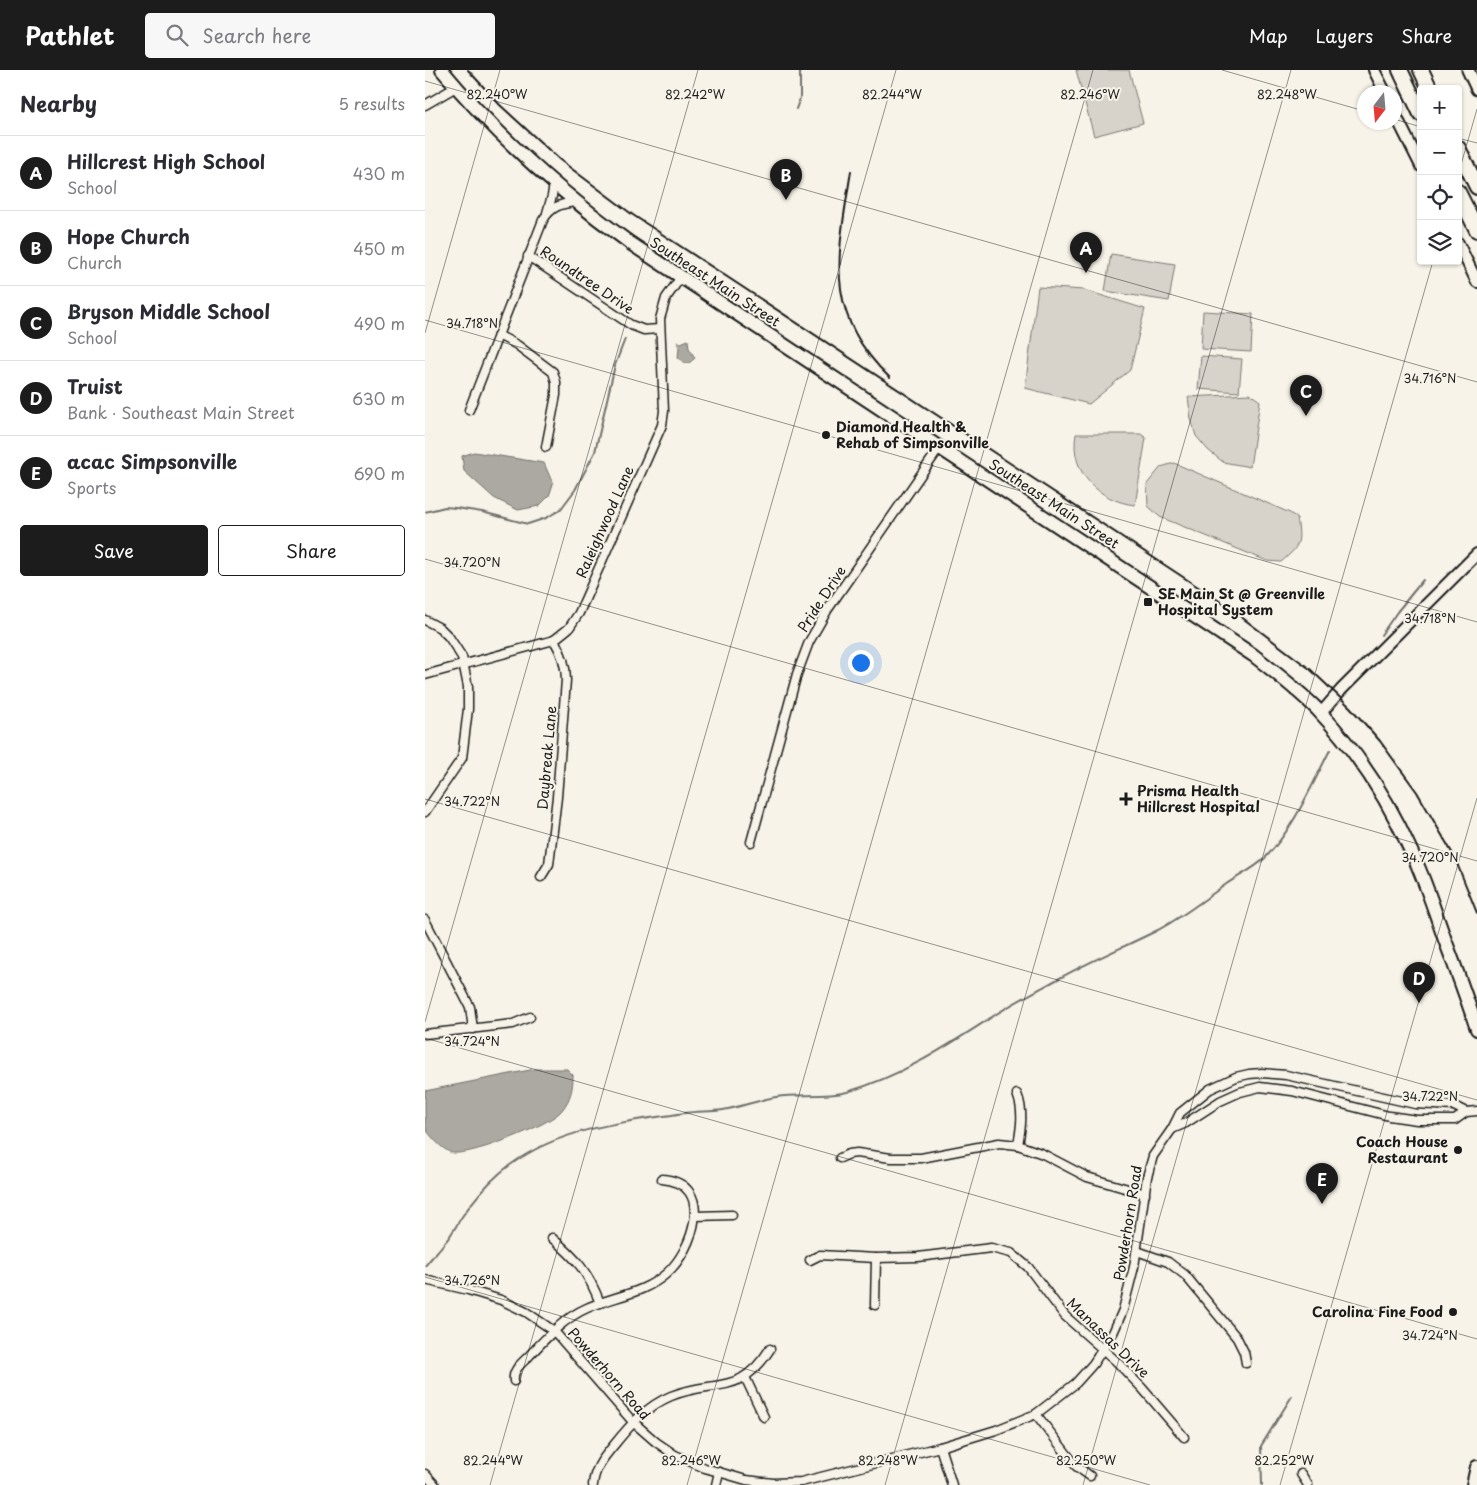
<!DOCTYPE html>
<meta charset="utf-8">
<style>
body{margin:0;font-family:"Playpen Sans",sans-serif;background:#f7f7f7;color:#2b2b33}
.controls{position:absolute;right:15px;top:15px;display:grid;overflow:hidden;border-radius:5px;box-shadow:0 1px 4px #0004}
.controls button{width:45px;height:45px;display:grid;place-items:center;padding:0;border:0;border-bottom:1px solid #e1e1e2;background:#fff;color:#2b2b33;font:25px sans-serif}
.compass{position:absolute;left:932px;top:15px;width:45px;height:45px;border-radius:50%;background:#fff;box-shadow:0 1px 4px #0004;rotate:196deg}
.you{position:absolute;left:435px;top:592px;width:18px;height:18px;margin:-12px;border:4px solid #fff;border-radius:50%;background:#1a73e8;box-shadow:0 0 0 8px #1a73e833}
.badge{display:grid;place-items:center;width:32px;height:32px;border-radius:50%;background:#1c1c1c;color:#fff;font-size:16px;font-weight:700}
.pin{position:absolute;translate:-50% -41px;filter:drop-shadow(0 1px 2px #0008)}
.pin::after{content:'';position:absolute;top:26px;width:18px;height:15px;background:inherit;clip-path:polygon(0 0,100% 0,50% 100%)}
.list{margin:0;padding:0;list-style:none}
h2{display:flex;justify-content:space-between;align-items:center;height:65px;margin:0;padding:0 20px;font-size:21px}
h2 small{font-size:16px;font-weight:400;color:#7c7c81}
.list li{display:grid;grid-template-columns:32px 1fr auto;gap:15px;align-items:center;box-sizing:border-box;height:75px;padding:0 20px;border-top:1px solid #e1e1e2}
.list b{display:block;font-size:19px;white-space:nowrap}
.list p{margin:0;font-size:16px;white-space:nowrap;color:#7c7c81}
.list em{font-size:16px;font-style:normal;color:#7c7c81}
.actions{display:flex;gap:10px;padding:15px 20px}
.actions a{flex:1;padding:11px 0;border:1px solid #1c1c1c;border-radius:5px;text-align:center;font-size:18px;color:#1c1c1c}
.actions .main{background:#1c1c1c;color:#fff}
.icon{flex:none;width:28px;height:28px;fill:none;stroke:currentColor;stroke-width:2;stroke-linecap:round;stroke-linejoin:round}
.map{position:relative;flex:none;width:1052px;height:1415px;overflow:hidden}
header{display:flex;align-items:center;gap:30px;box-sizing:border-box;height:70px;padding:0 25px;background:#1c1c1c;color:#fff}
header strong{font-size:24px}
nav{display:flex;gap:28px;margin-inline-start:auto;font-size:18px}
.search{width:350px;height:45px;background:#f7f7f7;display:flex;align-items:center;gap:12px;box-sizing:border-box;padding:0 18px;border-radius:5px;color:#7c7c81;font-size:19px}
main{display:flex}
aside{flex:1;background:#fff}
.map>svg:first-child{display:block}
.green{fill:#d7d3cb;stroke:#7a7874}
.water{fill:#aca9a2;stroke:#72716c}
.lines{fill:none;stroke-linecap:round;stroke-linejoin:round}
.stream{stroke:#72716c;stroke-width:2}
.minor-casing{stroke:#1c1c1c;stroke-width:11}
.tertiary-casing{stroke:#1c1c1c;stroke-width:14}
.secondary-casing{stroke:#1c1c1c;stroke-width:15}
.primary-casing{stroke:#1c1c1c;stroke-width:16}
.motorway-casing{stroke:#1c1c1c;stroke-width:18}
.minor{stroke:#f7f3e8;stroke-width:8}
.tertiary{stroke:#f7f3e8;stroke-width:10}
.secondary{stroke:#f7f3e8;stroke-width:11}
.primary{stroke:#f7f3e8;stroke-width:12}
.motorway{stroke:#f7f3e8;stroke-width:14}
.rail{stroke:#1c1c1c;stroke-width:2}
.ticks{fill:none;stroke:#1c1c1c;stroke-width:1;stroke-opacity:0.45}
.poi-dot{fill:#1c1c1c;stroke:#f7f3e8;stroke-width:2}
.labels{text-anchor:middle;stroke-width:4;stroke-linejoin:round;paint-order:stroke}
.street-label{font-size:14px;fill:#1c1c1c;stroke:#f7f3e8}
.poi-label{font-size:14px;font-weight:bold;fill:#1c1c1c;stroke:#f7f3e8;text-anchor:start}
.ticks-label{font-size:12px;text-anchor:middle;fill:#1c1c1c;stroke:#f7f3e8;stroke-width:4;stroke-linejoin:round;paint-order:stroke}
</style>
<header>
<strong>Pathlet</strong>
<div class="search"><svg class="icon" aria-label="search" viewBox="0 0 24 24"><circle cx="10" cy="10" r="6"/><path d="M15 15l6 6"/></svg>Search here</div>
<nav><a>Map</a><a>Layers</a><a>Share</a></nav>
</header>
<main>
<aside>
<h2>Nearby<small>5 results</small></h2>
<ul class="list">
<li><span class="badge">A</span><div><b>Hillcrest High School</b><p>School</p></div><em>430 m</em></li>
<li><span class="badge">B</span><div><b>Hope Church</b><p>Church</p></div><em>450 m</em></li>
<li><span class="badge">C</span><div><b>Bryson Middle School</b><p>School</p></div><em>490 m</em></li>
<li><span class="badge">D</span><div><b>Truist</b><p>Bank · Southeast Main Street</p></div><em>630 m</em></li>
<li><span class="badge">E</span><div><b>acac Simpsonville</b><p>Sports</p></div><em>690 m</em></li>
</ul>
<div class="actions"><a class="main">Save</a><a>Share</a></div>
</aside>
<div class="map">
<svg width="1052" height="1415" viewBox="0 0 1052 1415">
<rect width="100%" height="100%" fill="#f7f3e8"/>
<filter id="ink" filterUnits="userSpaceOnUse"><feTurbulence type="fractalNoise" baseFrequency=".02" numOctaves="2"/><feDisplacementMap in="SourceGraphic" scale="10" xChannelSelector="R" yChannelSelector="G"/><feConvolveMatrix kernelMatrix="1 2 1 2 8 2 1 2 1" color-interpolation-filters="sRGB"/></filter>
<g filter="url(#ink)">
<g class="green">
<path d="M651 0H704L718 53 669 66Z"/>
<path d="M686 184 750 194 744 231 680 221Z"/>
<path d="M613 217 659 220 720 239 705 300 664 334 600 318Z"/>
<path d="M778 241 828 244 826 282 776 279Z"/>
<path d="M776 286 817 289 814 322 773 319Z"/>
<path d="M825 324 835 331 825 397 798 392 783 380 771 366 766 349 763 327Z"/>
<path d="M651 364H716L721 368 710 435C674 431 644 402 651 364Z"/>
<path d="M749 393 865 443 872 448C876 473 875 476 856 492L842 491 735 447 723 436 722 414 736 397Z"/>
</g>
<g class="water">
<path d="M263 270 264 278 270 288 264 293H260L253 288 254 278 252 271 256 273Z"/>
<path d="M49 382 119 393 128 414 124 426 114 436 93 440 69 428 39 401 37 386Z"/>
<path d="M110 999H142L148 1005C148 1018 146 1029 137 1040 126 1055 48 1085 29 1083 20 1083 5 1066 1 1059 0 1052 0 1029 0 1021Z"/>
</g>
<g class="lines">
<g class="stream">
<path d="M371 39 375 28V0"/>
<path d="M0 442 20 437 31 438 57 442 103 454 121 448 135 440 150 420 170 382 190 295 200 269"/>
<path d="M956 565 972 542 998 510"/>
<path d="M0 1196C7 1187 14 1180 21 1171 27 1164 31 1156 36 1148 47 1132 60 1116 75 1103 128 1058 194 1053 260 1043 272 1041 285 1042 298 1040 316 1037 333 1030 351 1027 374 1023 398 1028 422 1022 477 1006 519 978 567 947 588 933 611 921 633 909 665 891 699 877 731 861 756 848 777 831 800 815 813 806 829 799 840 788 869 758 886 717 905 680"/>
<path d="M837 1415 836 1376 867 1326"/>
</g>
<g class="minor-casing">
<g id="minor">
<path d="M0 35 31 17"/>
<path d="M122 143 127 126 129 114"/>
<path d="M103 186 206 255 219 260 235 259"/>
<path d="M73 265 92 275 128 302 131 312V325L121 377"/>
<path d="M44 340 118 150C127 136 135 134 151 132"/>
<path d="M0 550 15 558 24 567 37 587 43 617V639L37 688 0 742"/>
<path d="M0 605 129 570 144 558 154 543 237 355 239 341 235 249 241 228 256 207"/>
<path d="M326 772 372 604 384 572 403 539 515 377"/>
<path d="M116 807 124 794 132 727 141 610C141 595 137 583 129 570"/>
<path d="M0 850 45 937 48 959"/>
<path d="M0 964 88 954 105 947"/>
<path d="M592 1024C599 1041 596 1058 593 1075"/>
<path d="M747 1059 761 1053 795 1031 815 1022 835 1017 867 1021 964 1046 992 1050H1030L1041 1042 1052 1041"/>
<path d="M415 1088 424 1084 432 1083 466 1088H496L574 1073 593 1075 618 1084 662 1107 720 1124"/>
<path d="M270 1146 307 1145"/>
<path d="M127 1168C152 1189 163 1202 175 1233"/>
<path d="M712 1181 743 1192 760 1205 812 1268 819 1282 821 1293"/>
<path d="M385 1190 395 1185 451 1188 493 1187 566 1178 586 1183 603 1197 640 1246 691 1291 717 1318 759 1367"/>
<path d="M0 1210 43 1220 76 1230 101 1242 129 1261 208 1352 231 1372 250 1385 280 1398 321 1410 348 1413 376 1412 515 1377 571 1360 611 1344 651 1313 668 1294 688 1263 698 1240 709 1197 722 1107 728 1086 747 1059 755 1043 785 1019 811 1007 824 1004 837 1003 861 1005 990 1034 1029 1036 1041 1042"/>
<path d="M450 1235 451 1188"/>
<path d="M320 1307 339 1347"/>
<path d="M89 1311C87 1300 97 1293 104 1286 121 1268 139 1248 162 1238 189 1226 219 1224 242 1203 268 1180 291 1113 237 1109"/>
<path d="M611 1344 651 1396 665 1406"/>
<path d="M515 1377 527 1415"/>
<path d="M0 1404 10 1415"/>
<path d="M876 1404 883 1415"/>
<path d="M168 1415C169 1399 179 1387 189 1375 205 1355 222 1336 246 1326 290 1308 314 1328 345 1279"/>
<path d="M291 1415 294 1402"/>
</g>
</g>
<g class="tertiary-casing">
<g id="tertiary">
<path d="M949 0 960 22"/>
<path d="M969 42 996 96"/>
<path d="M1033 173 1052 212"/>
<path d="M896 643 916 620 1052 484"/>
</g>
</g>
<g class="secondary-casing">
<path id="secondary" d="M1043 0 1052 19"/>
</g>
<g class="primary-casing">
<g id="primary">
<path d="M17 0C72 66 136 123 205 173L828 585C850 602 872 619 892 639 931 680 963 729 986 781 1000 809 1009 840 1020 870 1031 899 1042 929 1052 959"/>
<path d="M1048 1415 1052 1397"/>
</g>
</g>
<g class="motorway-casing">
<g id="motorway">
<path d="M975 0 996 44"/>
<path d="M996 0 1005 19"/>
<path d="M1033 78 1052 117"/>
<path d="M1033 122 1052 160"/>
</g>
</g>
<use href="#minor" class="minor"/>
<use href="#tertiary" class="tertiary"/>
<use href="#secondary" class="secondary"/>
<use href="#primary" class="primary"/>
<use href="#motorway" class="motorway"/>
<g class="rail">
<path d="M43 0 75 35 135 90 208 145 799 534 885 599 925 637 955 671 992 722 1029 786 1052 843"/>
<path d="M426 101C413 185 397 242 465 308"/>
</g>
</g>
</g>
<path class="ticks" d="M797 0 939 41M0 11 1052 312M969 49 996 57M1033 68 1052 73M1033 105 1052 39M0 250 1052 552M0 263 75 0M0 489 1052 791M0 729 1052 1030M0 952 273 0M0 968 1052 1269M0 1207 725 1415M65 1415 471 0M262 1415 668 0M460 1415 866 0M658 1415 1008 191M855 1415 1052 728"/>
<g class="poi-dot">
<circle cx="401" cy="365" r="5"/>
<rect x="718" y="527" width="10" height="10" rx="2.5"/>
<path d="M698.5 721.5h5v5h5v5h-5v5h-5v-5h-5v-5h5z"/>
<circle cx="1033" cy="1080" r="5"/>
<circle cx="1028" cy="1242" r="5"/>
</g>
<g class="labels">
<g class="street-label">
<text transform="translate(162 210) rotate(34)" y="5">Roundtree Drive</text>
<text transform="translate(290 212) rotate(33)" y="5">Southeast Main Street</text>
<text transform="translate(629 434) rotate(33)" y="5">Southeast Main Street</text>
<text transform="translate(180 452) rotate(-66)" y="5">Raleighwood Lane</text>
<text transform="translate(397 529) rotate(-57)" y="5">Pride Drive</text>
<text transform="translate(122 688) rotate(-85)" y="5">Daybreak Lane</text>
<text transform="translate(703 1153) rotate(-81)" y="5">Powderhorn Road</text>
<text transform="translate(683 1268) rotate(44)" y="5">Manassas Drive</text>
<text transform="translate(184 1304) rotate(49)" y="5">Powderhorn Road</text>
</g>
<g class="poi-label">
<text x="411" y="362">Diamond Health &amp;<tspan x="411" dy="16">Rehab of Simpsonville</tspan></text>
<text x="733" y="529">SE Main St @ Greenville<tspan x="733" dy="16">Hospital System</tspan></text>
<text x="712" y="726">Prisma Health<tspan x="712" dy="16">Hillcrest Hospital</tspan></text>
<text x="1023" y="1077" text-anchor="end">Coach House<tspan x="1023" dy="16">Restaurant</tspan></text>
<text x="1018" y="1247" text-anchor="end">Carolina Fine Food</text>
</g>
</g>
<g class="ticks-label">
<text x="72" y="29">82.240°W</text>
<text x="270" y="29">82.242°W</text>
<text x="467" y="29">82.244°W</text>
<text x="665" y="29">82.246°W</text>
<text x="862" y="29">82.248°W</text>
<text x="47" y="258">34.718°N</text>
<text x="1005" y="313">34.716°N</text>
<text x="47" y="497">34.720°N</text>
<text x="1005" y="553">34.718°N</text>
<text x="47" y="736">34.722°N</text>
<text x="1005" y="792">34.720°N</text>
<text x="47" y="976">34.724°N</text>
<text x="1005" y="1031">34.722°N</text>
<text x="47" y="1215">34.726°N</text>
<text x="1005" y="1270">34.724°N</text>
<text x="68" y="1395">82.244°W</text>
<text x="266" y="1395">82.246°W</text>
<text x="463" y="1395">82.248°W</text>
<text x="661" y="1395">82.250°W</text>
<text x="859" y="1395">82.252°W</text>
</g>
</svg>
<div class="controls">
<button>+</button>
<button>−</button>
<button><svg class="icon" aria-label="locate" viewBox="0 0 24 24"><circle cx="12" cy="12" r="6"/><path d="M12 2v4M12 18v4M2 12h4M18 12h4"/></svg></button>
<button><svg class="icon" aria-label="layers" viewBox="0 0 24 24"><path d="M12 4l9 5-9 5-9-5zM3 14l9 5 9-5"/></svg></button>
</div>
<svg class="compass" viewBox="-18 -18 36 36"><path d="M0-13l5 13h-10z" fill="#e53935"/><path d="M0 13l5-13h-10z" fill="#7c7c81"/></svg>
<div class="you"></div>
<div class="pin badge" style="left:661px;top:203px">A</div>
<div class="pin badge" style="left:361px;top:130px">B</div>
<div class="pin badge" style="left:881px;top:346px">C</div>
<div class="pin badge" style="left:994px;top:933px">D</div>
<div class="pin badge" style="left:897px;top:1134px">E</div>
</div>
</main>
